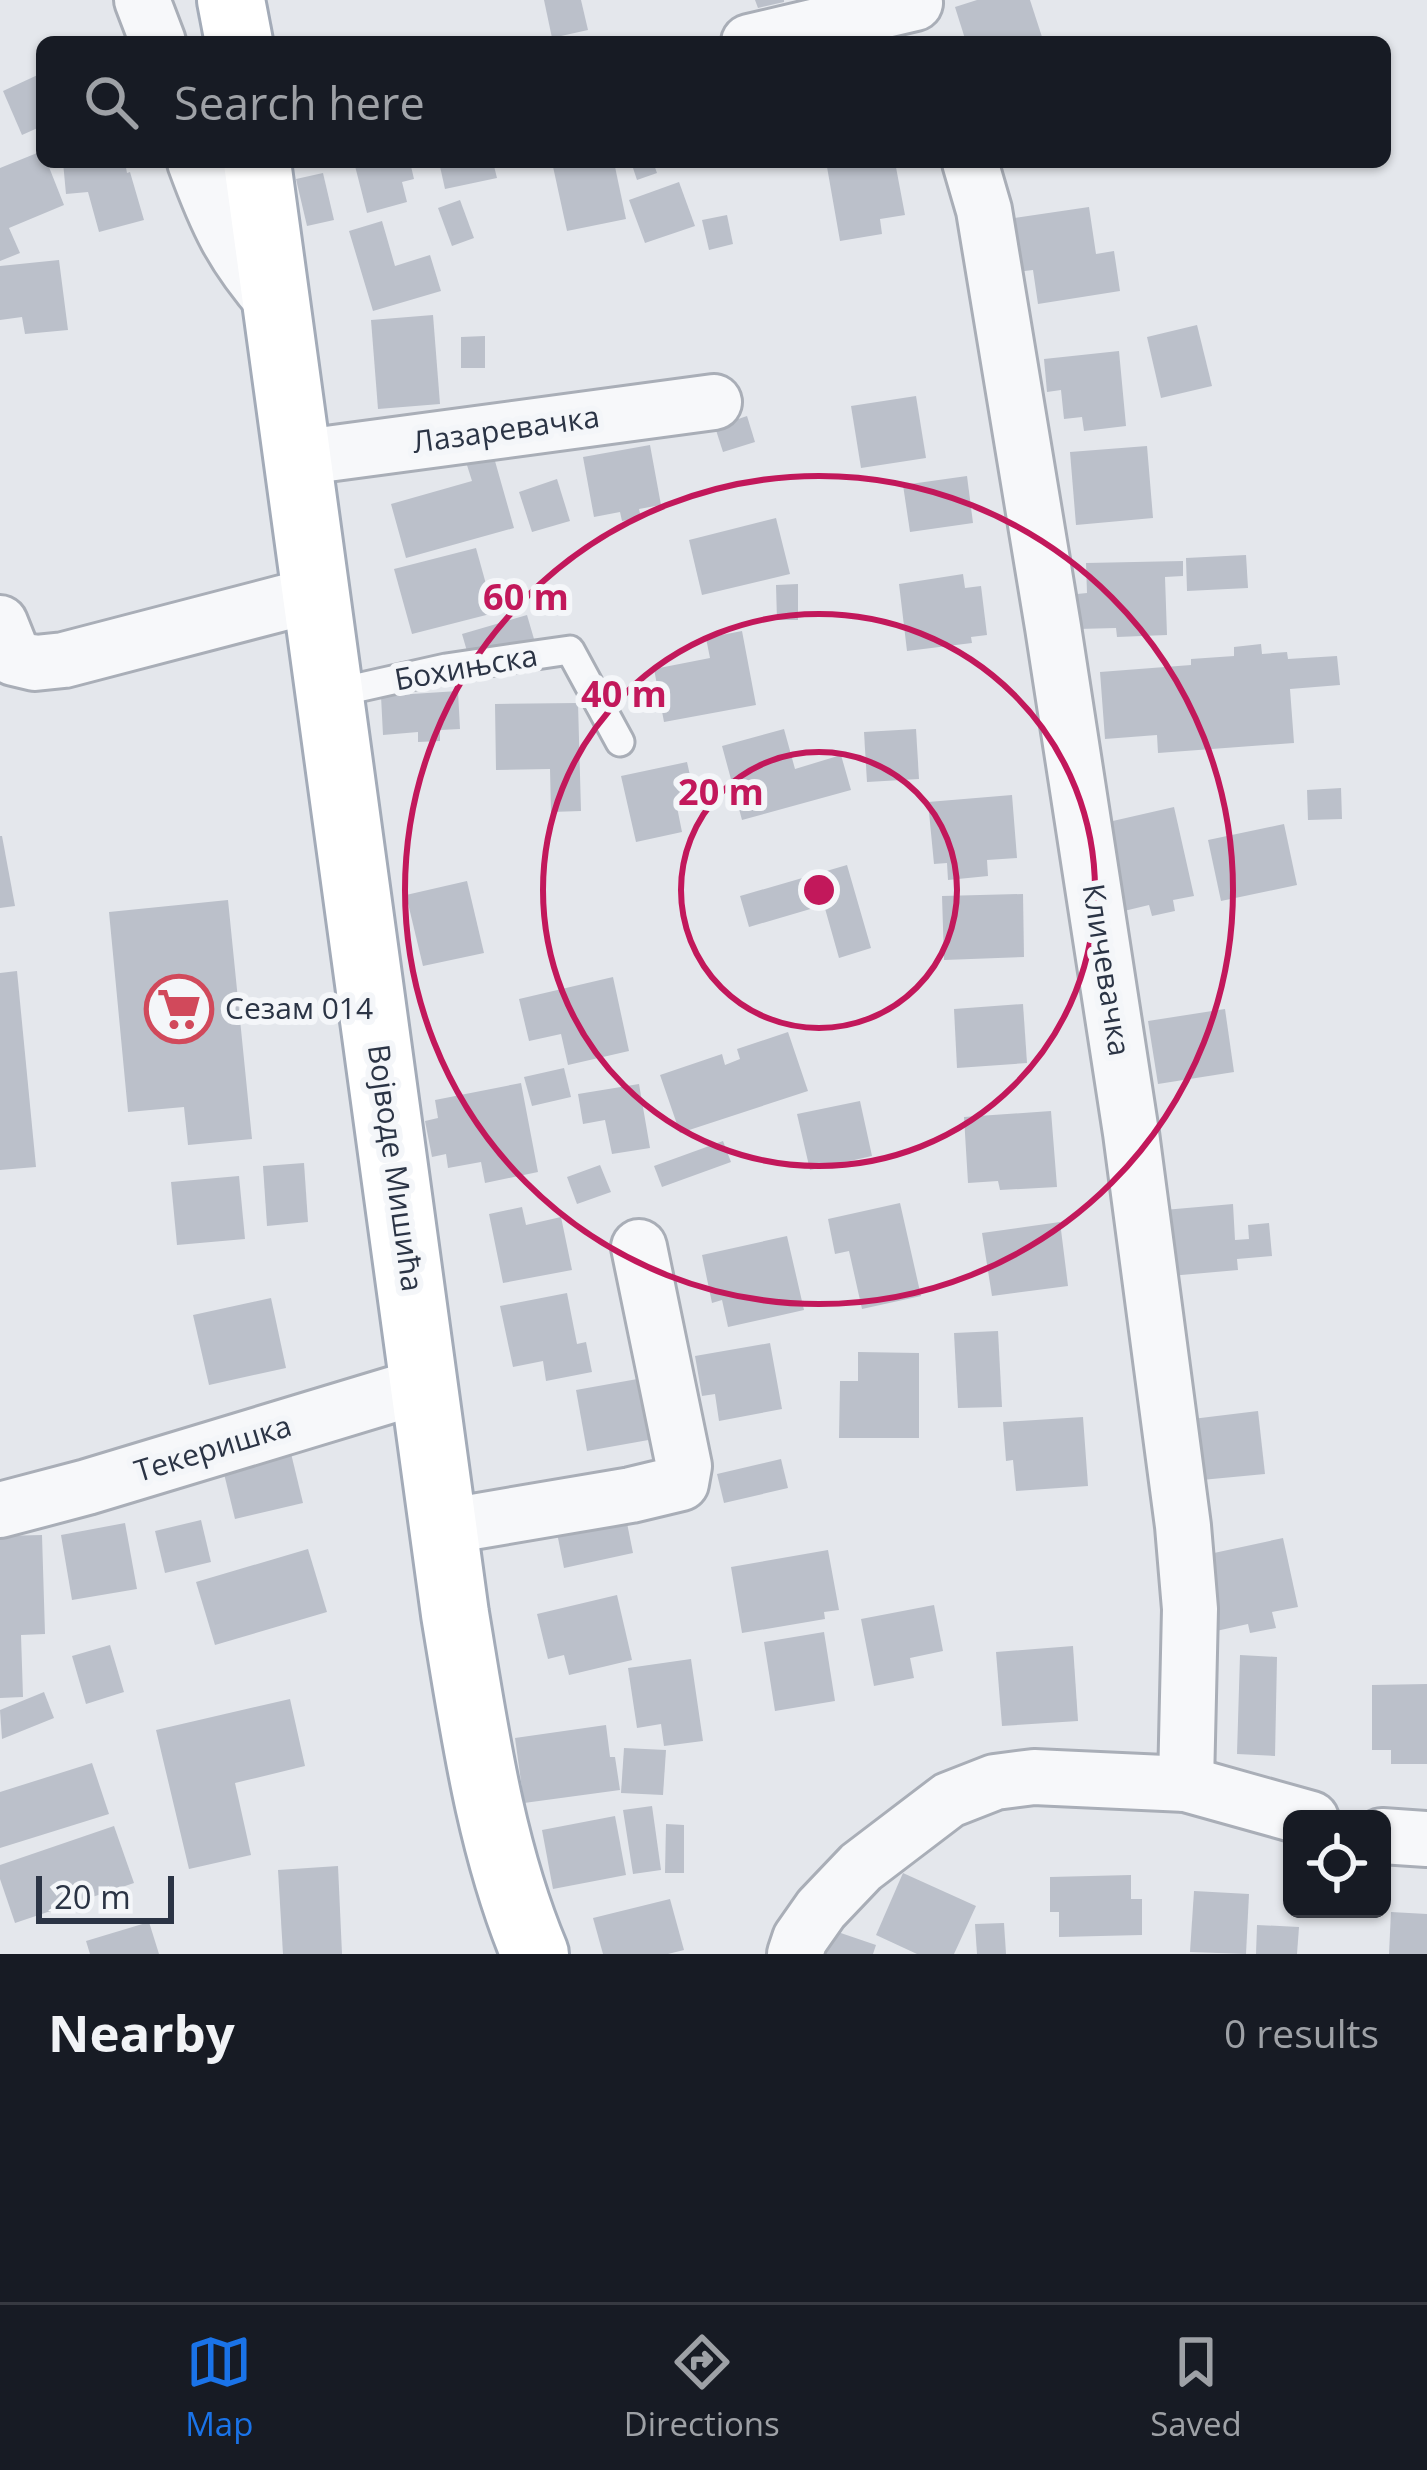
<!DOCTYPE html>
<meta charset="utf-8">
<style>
body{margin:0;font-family:"Open Sans",sans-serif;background:#242831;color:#f1f3f6}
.controls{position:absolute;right:36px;bottom:36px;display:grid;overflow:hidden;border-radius:18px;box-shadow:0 3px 9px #0004}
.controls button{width:108px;height:108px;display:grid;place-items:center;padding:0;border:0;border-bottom:3px solid #363941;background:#171b24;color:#f1f3f6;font:60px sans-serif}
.scale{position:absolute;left:36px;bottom:30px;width:138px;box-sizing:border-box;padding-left:12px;border:6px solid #2b3445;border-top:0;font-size:33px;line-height:42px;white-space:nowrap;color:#2b3445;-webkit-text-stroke:9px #f4f6f9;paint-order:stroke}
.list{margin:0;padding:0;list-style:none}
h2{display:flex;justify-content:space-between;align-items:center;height:156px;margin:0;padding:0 48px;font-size:51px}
h2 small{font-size:39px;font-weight:400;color:#9ea1a6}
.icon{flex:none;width:66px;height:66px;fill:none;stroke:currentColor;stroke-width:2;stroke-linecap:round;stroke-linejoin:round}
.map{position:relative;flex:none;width:1427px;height:1954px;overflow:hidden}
.search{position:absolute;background:#171b24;box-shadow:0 3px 9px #0004;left:36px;right:36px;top:36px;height:132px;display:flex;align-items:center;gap:30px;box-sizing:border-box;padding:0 42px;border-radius:18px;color:#9ea1a6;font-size:45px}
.sheet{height:348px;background:#171b24}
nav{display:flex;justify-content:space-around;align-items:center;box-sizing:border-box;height:168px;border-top:3px solid #363941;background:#171b24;font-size:33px;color:#9ea1a6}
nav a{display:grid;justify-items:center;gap:6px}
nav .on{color:#1a73e8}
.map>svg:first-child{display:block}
.building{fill:#bbc0ca}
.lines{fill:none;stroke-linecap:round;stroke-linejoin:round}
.lane-casing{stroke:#a9aeb7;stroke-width:33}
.street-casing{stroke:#a9aeb7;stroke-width:60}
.primary-casing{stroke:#a3abb8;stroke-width:72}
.lane{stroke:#f7f8fa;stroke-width:27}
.street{stroke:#f7f8fa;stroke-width:54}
.primary{stroke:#fff;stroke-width:66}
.ring{fill:none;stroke:#c2185b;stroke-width:6}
.labels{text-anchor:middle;stroke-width:12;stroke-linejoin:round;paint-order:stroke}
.street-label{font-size:30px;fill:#2b3445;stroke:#f4f6f9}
.poi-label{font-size:30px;fill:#2b3445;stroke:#f4f6f9;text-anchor:start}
.centre{fill:#c2185b;stroke:#f4f6f9;stroke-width:6}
.ring-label{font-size:36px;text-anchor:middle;font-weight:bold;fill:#c2185b;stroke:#f4f6f9;stroke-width:12;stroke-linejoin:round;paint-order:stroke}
</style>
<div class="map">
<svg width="1427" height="1954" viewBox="0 0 1427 1954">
<rect width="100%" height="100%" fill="#e4e7ec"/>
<g class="building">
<path d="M544 0H581L588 30 552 38Z"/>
<path d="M755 0H784V2L758 8Z"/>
<path d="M977 0H1030L1043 40 966 42 955 7Z"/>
<path d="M42 73V126L22 135 3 91Z"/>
<path d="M42 151V162H47L64 205 9 228 20 253 0 261V168Z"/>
<path d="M63 162H125L127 173 130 172 144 220 99 232 88 192 66 194Z"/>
<path d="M354 162H410L414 179 402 182 407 202 367 213Z"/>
<path d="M439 162H493L497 178 445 189Z"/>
<path d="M552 162H614L626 219 567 231Z"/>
<path d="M631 162H653L657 173 637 180Z"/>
<path d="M854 162H895L905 215 880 219 882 234 840 241 827 167Z"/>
<path d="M323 173 334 220 307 226 296 179Z"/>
<path d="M679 182 695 226 645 243 629 200Z"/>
<path d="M460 200 474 238 452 246 438 208Z"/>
<path d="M1089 207 1096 254 1114 251 1120 291 1038 304 1033 270 1016 272 1008 219Z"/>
<path d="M727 215 733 244 709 250 702 220Z"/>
<path d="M382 221 395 266 430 255 441 291 373 311 349 231Z"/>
<path d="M59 260 68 330 25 334 22 317 0 320V266Z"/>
<path d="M433 315 440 404 378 409 371 320Z"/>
<path d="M1197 325 1212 386 1161 398 1147 337Z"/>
<path d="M485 336V368H461V337Z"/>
<path d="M1119 351 1126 426 1084 431 1082 417 1064 419 1061 390 1047 392 1044 359Z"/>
<path d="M916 396 926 458 861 468 851 406Z"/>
<path d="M747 416 755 442 723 452 715 427Z"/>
<path d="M650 445 661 505 639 509 641 518 622 521 620 512 594 517 583 457Z"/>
<path d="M1147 446 1153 518 1076 525 1070 452Z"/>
<path d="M493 454 514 528 406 558 391 504 472 481 466 462Z"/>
<path d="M967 476 973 523 910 532 903 485Z"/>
<path d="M557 479 570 521 532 532 519 492Z"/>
<path d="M776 518 790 574 702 595 689 540Z"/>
<path d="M476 548 494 613 412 634 394 569Z"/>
<path d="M1246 555 1248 588 1187 591 1186 558Z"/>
<path d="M1183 561V576L1165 577 1167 635 1117 637 1116 628 1078 629 1077 594 1087 593 1086 563Z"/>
<path d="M963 574 965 588 981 586 987 635 971 637 972 643 907 651 899 584Z"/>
<path d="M798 584V620H777L776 585Z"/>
<path d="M527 615 534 639 469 658 462 634Z"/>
<path d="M742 631 756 705 664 722 654 669 710 658 706 638Z"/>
<path d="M1261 644 1262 654 1287 652 1288 659 1337 656 1340 685 1290 689 1294 743 1158 753 1157 735 1105 739 1100 672 1191 665V659L1234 656V647Z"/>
<path d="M458 691 460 729 440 730V741L418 742V732L383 735 381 696Z"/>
<path d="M578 703 581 811 551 812 550 769 496 770 495 704Z"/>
<path d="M784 729 795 769 841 755 851 790 742 820 722 746Z"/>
<path d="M916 729 919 779 867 782 864 732Z"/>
<path d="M687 762 696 802 677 807 682 832 636 842 621 776Z"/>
<path d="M1341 788 1342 819 1308 820 1307 790Z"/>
<path d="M1012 795 1017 858 987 860 988 876 948 880 947 863 934 864 928 802Z"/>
<path d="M1174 807 1194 896 1173 900 1175 911 1152 916 1149 905 1124 911 1104 823Z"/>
<path d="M1284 824 1297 885 1221 901 1208 840Z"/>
<path d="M0 836H2L15 906 0 908Z"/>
<path d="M847 865 871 948 839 958 824 905 749 927 740 896Z"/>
<path d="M467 881 484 953 423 966 406 895Z"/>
<path d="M1023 894 1024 957 944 960 942 896Z"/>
<path d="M228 900 252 1139 188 1145 184 1107 128 1112 109 912Z"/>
<path d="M17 971 36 1167 0 1170V973Z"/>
<path d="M613 977 629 1051 568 1065 561 1034 529 1041 519 999Z"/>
<path d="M1023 1004 1027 1063 957 1068 954 1009Z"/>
<path d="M1225 1009 1234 1072 1158 1084 1148 1021Z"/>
<path d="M788 1032 808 1091 680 1133 660 1075 722 1054 725 1065 740 1059 737 1049Z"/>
<path d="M564 1068 571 1097 532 1106 524 1077Z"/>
<path d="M521 1083 538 1172 485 1183 481 1162 448 1168 446 1154 432 1157 425 1121 438 1118 435 1100Z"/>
<path d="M639 1084 650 1148 612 1154 605 1120 583 1124 578 1094Z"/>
<path d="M860 1101 872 1156 810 1170 797 1114Z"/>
<path d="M1051 1111 1057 1187 1000 1190 998 1181 968 1183 964 1117Z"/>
<path d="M723 1141 731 1162 662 1187 654 1166Z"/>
<path d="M304 1163 308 1222 267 1226 263 1166Z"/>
<path d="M600 1165 611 1192 577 1204 567 1177Z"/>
<path d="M239 1176 245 1239 177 1245 171 1182Z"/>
<path d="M900 1203 921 1296 862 1309 849 1251 835 1254 828 1219Z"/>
<path d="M1233 1204 1235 1240 1249 1239 1248 1225 1269 1223 1272 1256 1237 1259 1238 1270 1170 1276 1164 1210Z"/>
<path d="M522 1207 526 1225 561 1217 572 1270 503 1283 489 1214Z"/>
<path d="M1060 1222 1068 1286 992 1296 982 1233Z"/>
<path d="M787 1236 804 1310 728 1327 722 1300 712 1303 702 1255Z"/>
<path d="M567 1293 577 1344 586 1342 592 1372 546 1381 543 1361 513 1367 500 1306Z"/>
<path d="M271 1298 286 1368 209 1385 193 1315Z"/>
<path d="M998 1331 1002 1407 958 1408 954 1333Z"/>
<path d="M770 1343 782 1409 719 1421 715 1394 702 1396 695 1356Z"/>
<path d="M858 1352 919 1353V1438H839L840 1381H858Z"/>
<path d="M643 1378 654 1439 587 1451 576 1390Z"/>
<path d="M1258 1411 1265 1474 1191 1481 1184 1420Z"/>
<path d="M1083 1417 1088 1486 1016 1491 1013 1460 1006 1461 1003 1422Z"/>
<path d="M288 1441 303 1503 235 1519 220 1457Z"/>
<path d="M781 1459 788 1488 724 1503 717 1474Z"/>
<path d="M626 1518 633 1553 564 1568 557 1533Z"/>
<path d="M201 1520 211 1562 165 1573 155 1531Z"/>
<path d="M125 1523 137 1589 72 1600 61 1535Z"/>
<path d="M42 1535 45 1634 21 1635 23 1697 0 1698V1536Z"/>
<path d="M1283 1538 1298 1607 1272 1612 1276 1628 1250 1633 1248 1624 1216 1631 1200 1556Z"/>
<path d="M308 1549 327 1612 215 1645 196 1582Z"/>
<path d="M828 1550 839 1610 824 1612 825 1619 742 1633 731 1567Z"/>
<path d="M617 1595 632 1660 569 1675 564 1655 548 1659 537 1614Z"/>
<path d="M934 1605 943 1651 910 1658 914 1678 874 1686 861 1619Z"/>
<path d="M824 1632 835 1701 775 1711 764 1642Z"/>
<path d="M110 1645 124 1692 86 1704 72 1656Z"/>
<path d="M1073 1646 1078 1721 1002 1726 996 1652Z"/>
<path d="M1240 1655 1277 1657 1275 1756 1237 1754Z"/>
<path d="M691 1659 703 1741 664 1746 661 1724 637 1728 628 1668Z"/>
<path d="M1427 1684V1764H1391V1750H1372V1685Z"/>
<path d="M44 1692 54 1718 2 1739 0 1710Z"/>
<path d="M290 1699 305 1766 235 1783 251 1855 189 1869 156 1730Z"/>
<path d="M606 1725 610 1757H615L620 1790 524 1803 515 1738Z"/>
<path d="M624 1748 666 1750 663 1795 621 1793Z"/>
<path d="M92 1763 109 1814 0 1848V1792Z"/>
<path d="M652 1806 661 1870 633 1874 623 1810Z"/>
<path d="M615 1816 626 1875 553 1889 542 1830Z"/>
<path d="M666 1824 684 1825V1873H665Z"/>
<path d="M114 1826 134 1883 15 1923 0 1879V1865Z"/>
<path d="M338 1866 342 1954H283L278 1870Z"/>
<path d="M903 1873 976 1906 954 1954H917L876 1935Z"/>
<path d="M1131 1875V1899H1142V1935L1059 1937V1912H1050V1877Z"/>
<path d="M1194 1891 1249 1894 1246 1954 1190 1952Z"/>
<path d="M670 1899 684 1950 668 1954H603L593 1918Z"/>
<path d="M1391 1912 1427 1914V1954H1389Z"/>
<path d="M149 1922 159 1954H90L86 1941Z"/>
<path d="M1004 1923 1006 1954H977L975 1924Z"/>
<path d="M1257 1925 1299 1927 1297 1954H1256Z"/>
<path d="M829 1929 876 1945 873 1954H821Z"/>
</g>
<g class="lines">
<g class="lane-casing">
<path id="lane" d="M330 694 446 668 570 650 620 742"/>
</g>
<g class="street-casing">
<g id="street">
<path d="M142 0 158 42"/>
<path d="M749 42 915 3"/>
<path d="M195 162C217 222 232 255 275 304"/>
<path d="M970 162 984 210 1053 627 1131 1133 1183 1526 1190 1609 1186 1784"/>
<path d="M297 458 714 402"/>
<path d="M0 623 14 658 35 663 64 660 317 594"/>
<path d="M0 1510 87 1487 424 1385"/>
<path d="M443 1527 631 1495 681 1483 684 1466 639 1247"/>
<path d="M1382 1836 1427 1839"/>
<path d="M795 1954 800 1939 821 1909 861 1867 949 1800 995 1782 1034 1777 1186 1784 1311 1819"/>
</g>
</g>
<g class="primary-casing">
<g id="primary">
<path d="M231 0 239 42"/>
<path d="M257 162 455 1614C474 1728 490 1847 535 1954"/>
</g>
</g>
<use href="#lane" class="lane"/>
<use href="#street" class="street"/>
<use href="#primary" class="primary"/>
</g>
<g class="ring">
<circle cx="819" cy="890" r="138"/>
<circle cx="819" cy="890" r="276"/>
<circle cx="819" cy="890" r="414"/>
</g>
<defs>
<g id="supermarket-ring" transform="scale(3.45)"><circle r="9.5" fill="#f4f6f9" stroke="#d1495b" stroke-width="1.5"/><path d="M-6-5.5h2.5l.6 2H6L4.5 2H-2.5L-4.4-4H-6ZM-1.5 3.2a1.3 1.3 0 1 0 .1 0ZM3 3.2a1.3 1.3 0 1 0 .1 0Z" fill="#d1495b"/></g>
</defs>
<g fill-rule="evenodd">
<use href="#supermarket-ring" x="179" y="1009"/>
</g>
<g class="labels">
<g class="street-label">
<text transform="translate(506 430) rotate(-8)" y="10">Лазаревачка</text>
<text transform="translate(466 668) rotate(-10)" y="10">Бохињска</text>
<text transform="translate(1106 970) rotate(81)" y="10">Кличевачка</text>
<text transform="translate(395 1168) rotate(82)" y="10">Војводе Мишића</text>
<text transform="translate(213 1449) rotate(-17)" y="10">Текеришка</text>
</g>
<g class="poi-label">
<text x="225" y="1019">Сезам 014</text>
</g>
</g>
<circle cx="819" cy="890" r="18" class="centre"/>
<g class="ring-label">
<text x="526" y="610">60 m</text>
<text x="624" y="707">40 m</text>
<text x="721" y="805">20 m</text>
</g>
</svg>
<div class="controls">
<button><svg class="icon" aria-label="locate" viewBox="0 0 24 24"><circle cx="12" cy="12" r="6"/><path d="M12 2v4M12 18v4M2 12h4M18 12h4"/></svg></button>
</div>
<div class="scale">20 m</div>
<div class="search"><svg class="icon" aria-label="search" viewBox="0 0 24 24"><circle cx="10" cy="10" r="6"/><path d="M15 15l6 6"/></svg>Search here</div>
</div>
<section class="sheet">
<h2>Nearby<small>0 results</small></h2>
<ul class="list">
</ul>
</section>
<nav>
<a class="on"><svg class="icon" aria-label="map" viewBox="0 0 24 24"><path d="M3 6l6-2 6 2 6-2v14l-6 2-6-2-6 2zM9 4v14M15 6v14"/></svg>Map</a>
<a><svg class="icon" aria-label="directions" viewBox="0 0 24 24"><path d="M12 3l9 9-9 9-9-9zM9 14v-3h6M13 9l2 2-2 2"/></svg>Directions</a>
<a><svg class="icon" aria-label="saved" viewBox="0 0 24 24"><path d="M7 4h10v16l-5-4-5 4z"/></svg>Saved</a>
</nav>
